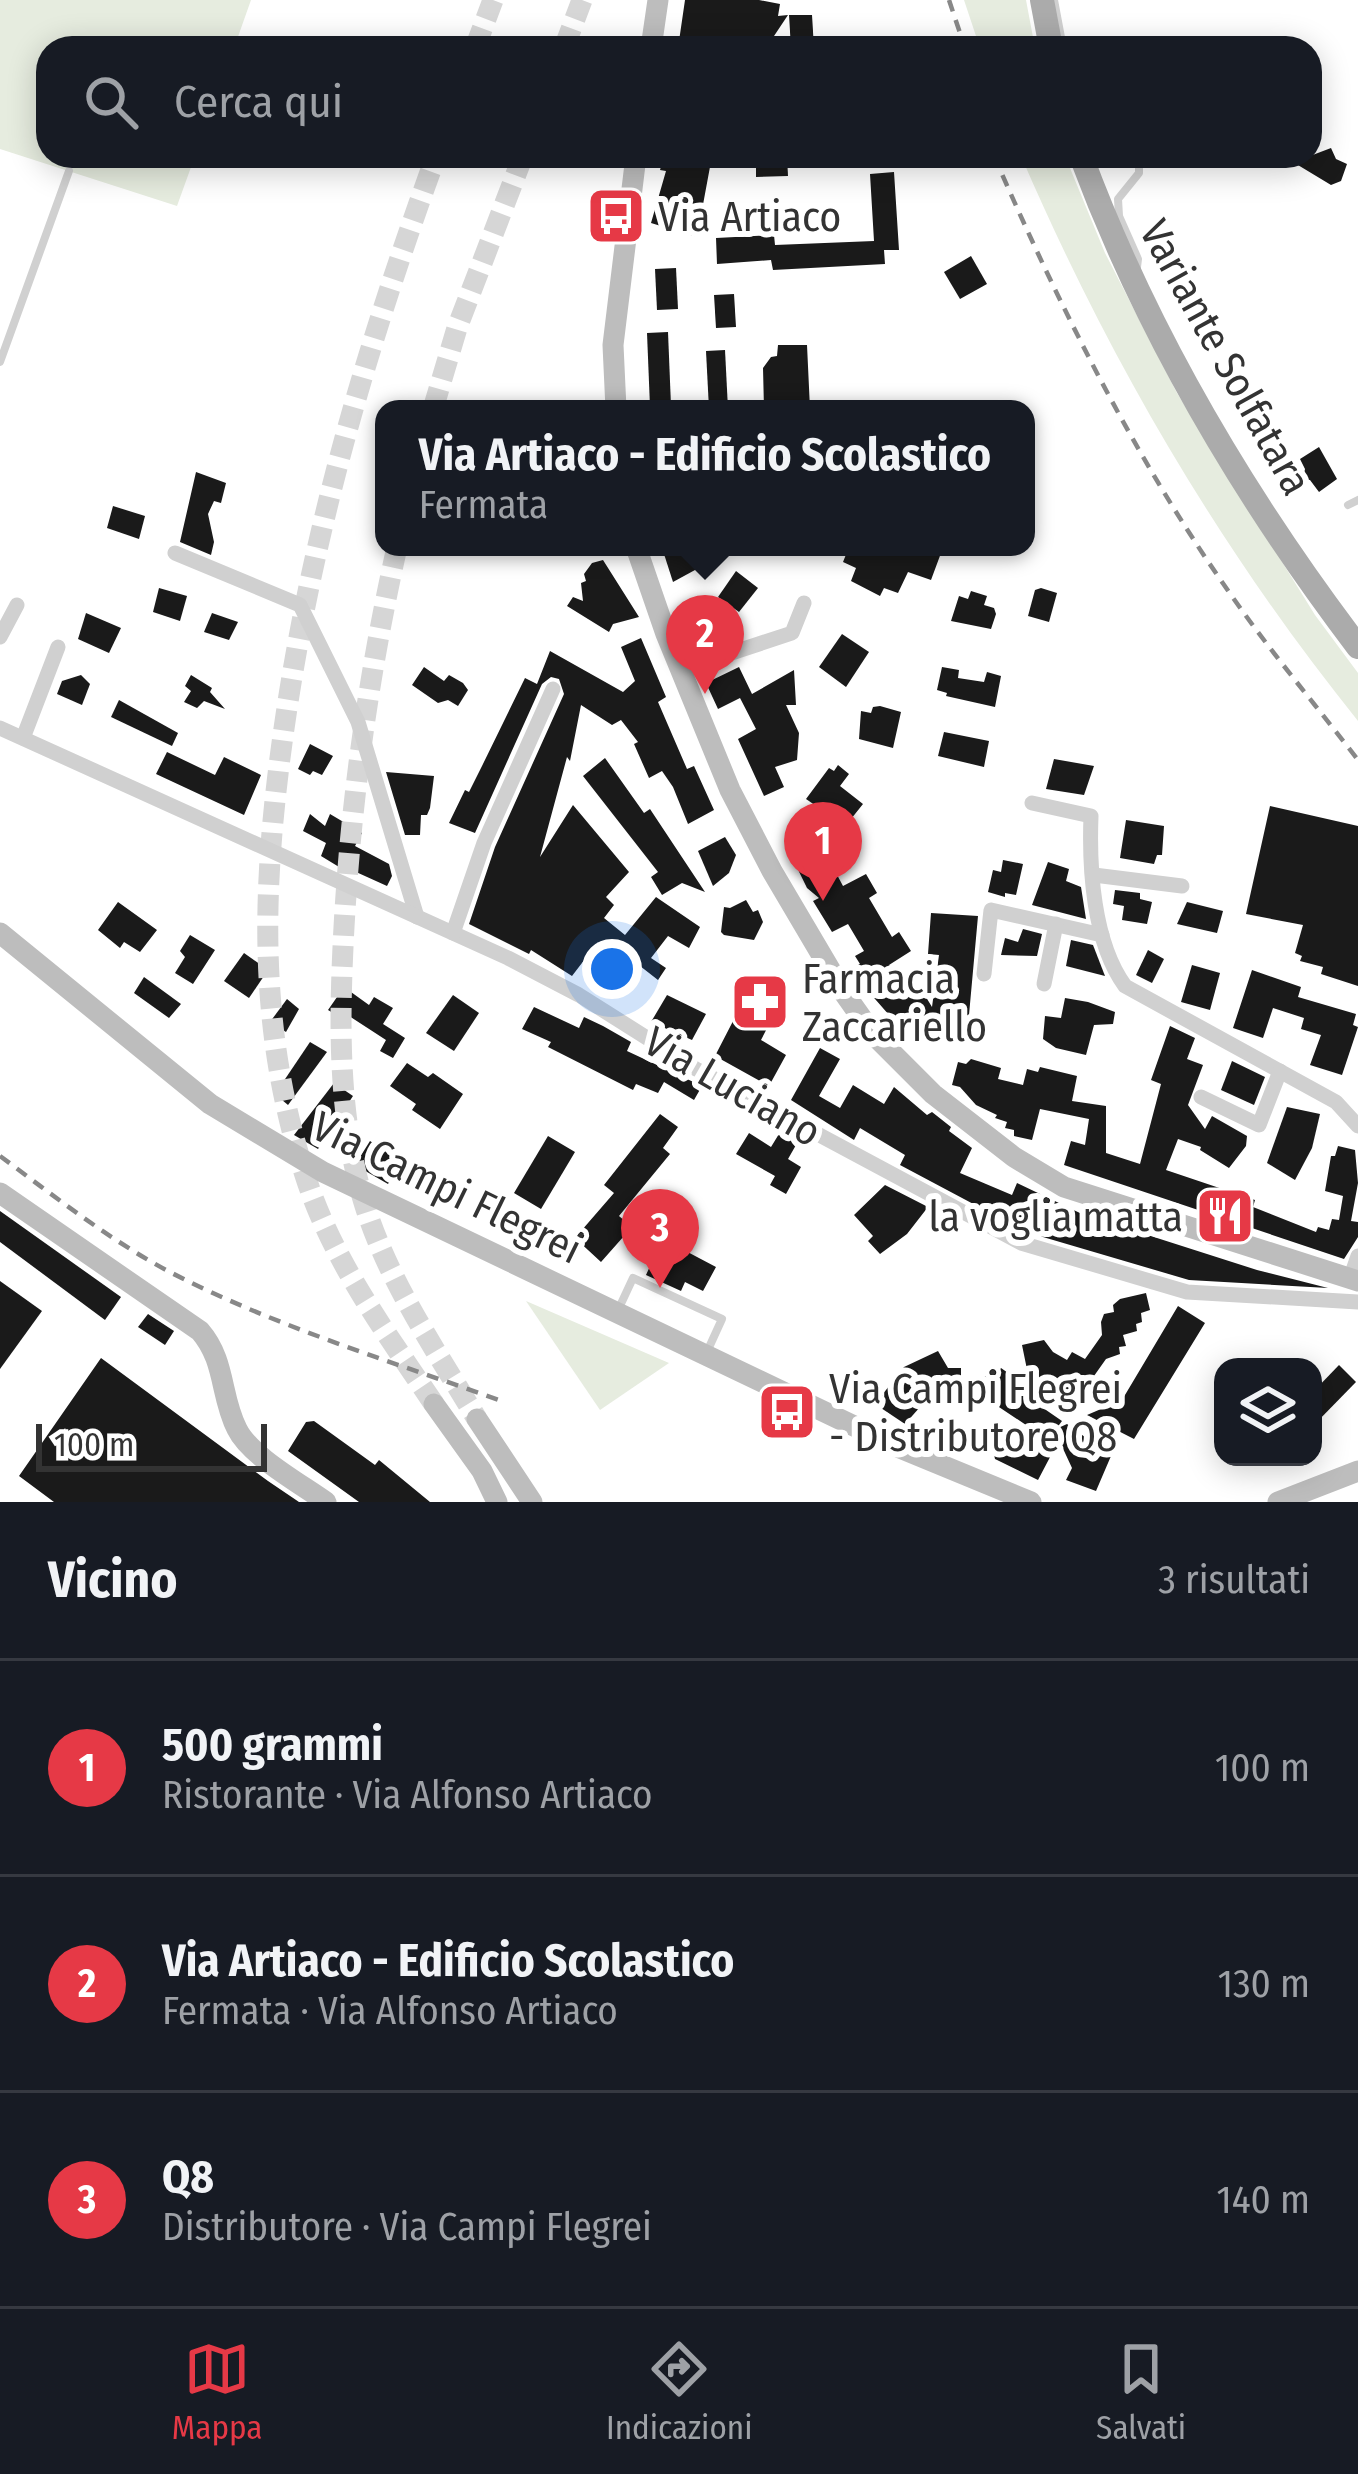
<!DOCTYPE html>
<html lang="it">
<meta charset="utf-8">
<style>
body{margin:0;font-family:"Fira Sans Condensed",sans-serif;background:#20242c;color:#f1f3f6}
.controls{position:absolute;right:36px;bottom:36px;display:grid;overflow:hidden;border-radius:24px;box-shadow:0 6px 30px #0003}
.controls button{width:108px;height:108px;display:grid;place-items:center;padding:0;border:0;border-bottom:3px solid #363941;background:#171b24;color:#f1f3f6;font:60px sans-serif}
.scale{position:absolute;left:36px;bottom:30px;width:231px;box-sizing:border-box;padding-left:12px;border:6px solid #333;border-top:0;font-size:33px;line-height:42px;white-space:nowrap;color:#333;-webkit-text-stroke:9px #fff;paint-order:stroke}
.you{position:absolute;left:612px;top:969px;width:42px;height:42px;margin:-30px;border:9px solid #fff;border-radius:50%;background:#1a73e8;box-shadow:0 0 0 18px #1a73e833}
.badge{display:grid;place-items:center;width:78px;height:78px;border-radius:50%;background:#e63946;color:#fff;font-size:39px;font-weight:700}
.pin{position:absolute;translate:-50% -99px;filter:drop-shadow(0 3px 6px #0008)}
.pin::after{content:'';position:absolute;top:63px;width:42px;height:36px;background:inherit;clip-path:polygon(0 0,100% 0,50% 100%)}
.popup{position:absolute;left:375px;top:400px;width:660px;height:156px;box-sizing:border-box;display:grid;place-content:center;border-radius:24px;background:#171b24;filter:drop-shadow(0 3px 9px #0005);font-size:39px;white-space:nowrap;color:#9ea1a6}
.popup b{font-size:45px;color:#f1f3f6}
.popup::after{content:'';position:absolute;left:50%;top:100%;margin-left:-24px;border:24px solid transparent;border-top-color:#171b24}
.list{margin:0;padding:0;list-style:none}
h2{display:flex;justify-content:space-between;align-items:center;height:156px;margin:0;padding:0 48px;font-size:51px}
h2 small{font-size:39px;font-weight:400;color:#9ea1a6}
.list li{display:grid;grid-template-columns:78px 1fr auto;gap:36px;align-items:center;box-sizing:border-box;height:216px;padding:0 48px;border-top:3px solid #363941}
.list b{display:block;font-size:45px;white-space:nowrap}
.list p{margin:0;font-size:39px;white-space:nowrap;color:#9ea1a6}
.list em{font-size:39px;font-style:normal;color:#9ea1a6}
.icon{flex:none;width:66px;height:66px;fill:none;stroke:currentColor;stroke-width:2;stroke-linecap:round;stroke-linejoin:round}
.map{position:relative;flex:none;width:1358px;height:1502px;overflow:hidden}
.search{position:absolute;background:#171b24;box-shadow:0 6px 30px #0003;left:36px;right:36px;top:36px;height:132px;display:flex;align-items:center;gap:30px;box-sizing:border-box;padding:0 42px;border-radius:36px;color:#9ea1a6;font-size:45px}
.sheet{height:804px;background:#171b24}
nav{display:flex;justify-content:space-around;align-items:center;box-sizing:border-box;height:168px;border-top:3px solid #363941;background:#171b24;font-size:33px;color:#9ea1a6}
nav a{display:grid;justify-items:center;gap:6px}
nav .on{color:#e63946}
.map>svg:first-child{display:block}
.green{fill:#e6ecdf}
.building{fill:#1a1a1a}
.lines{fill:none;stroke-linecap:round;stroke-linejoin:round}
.secondary-tunnel{stroke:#d6d6d6;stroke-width:21;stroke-dasharray:21 10;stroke-linecap:butt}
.lane{stroke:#d0d0d0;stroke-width:8}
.street{stroke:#d0d0d0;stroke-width:15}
.secondary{stroke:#bdbdbd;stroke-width:21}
.primary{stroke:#ababab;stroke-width:24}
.rail{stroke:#888;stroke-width:4.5;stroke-dasharray:12 9;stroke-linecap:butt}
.labels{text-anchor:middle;stroke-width:12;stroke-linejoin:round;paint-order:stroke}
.poi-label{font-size:42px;fill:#333;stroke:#fff;text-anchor:start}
.street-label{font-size:42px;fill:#333;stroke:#fff}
</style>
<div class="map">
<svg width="1358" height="1502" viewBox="0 0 1358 1502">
<rect width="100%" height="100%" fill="#fff"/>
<g class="green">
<path d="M0 0H251L234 48H48V156H195L177 206 0 149Z"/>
<path d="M964 0H1026L1035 48H980Z"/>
<path d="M1021 156H1065L1105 253 1177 393 1315 615 1358 673V721C1219 548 1109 360 1021 156Z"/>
<path d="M526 1301 669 1363 600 1410Z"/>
</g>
<g class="building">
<path d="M685 0H759L780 4 778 16 788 15 766 48H733L706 40 704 48H678Z"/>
<path d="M789 15H812L814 48H791Z"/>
<path d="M1331 148 1336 159 1347 164 1341 181 1331 185 1283 156H1310Z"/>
<path d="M664 156H712L697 237 651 223 666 171 660 170Z"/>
<path d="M756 156H787L788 176 756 177Z"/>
<path d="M894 172 899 250H884L885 264 773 270 771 260 717 264 716 238 774 235 775 245 874 241 870 174Z"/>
<path d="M971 256 987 284 960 299 944 272Z"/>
<path d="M676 268 678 309 657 310 655 269Z"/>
<path d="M734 294 736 327 716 328 714 295Z"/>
<path d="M668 332 671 406 650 407 647 333Z"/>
<path d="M778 345H807L810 409H764L763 368 771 357 777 356Z"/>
<path d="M725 350 728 409H709L706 351Z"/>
<path d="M1319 447 1337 479 1319 492 1310 480 1303 479 1305 469 1300 459Z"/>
<path d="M196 472 226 483 221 503 214 501 208 514 214 542 211 555 180 542Z"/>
<path d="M113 506 145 516 139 539 107 528Z"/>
<path d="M849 547H932L941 553 931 580 908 572 898 593 884 588 880 596 851 581 856 568 843 562Z"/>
<path d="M696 552 703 557 695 570 673 582 664 554Z"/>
<path d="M603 560 639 617 613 624 609 632 567 606 573 597 583 601 581 583 586 581 584 574 592 563Z"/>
<path d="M736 571 758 588 739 612 718 597Z"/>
<path d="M159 588 187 596 180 621 153 612Z"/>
<path d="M1041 588 1057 593 1049 622 1028 616 1035 590Z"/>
<path d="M971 591 987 596 984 605 994 608 996 614 991 629 951 621 959 596 968 599Z"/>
<path d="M86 613 121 628 109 653 78 639Z"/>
<path d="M212 613 238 622 229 640 204 632Z"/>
<path d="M842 634 869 652 846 687 819 667Z"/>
<path d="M641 638 666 697 658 702 687 769 694 766 714 810 688 824 673 787 662 771 649 778 634 744 638 742 621 720 612 725 581 705 570 761 567 757 540 857 573 805 629 872 606 897 614 905 604 918 625 935 656 897 700 927 689 948 668 936 651 958 666 968 658 980 608 941 603 948 598 942 572 976 531 950 529 954 469 924 495 847 564 694 559 679 551 677 542 684 475 833 449 823 465 790 469 792 482 766 525 678 537 684 550 651 623 692 635 681 621 647Z"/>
<path d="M424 667 444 681 449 675 463 683 468 690 458 706 448 700 438 703 412 685Z"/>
<path d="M739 667 752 694 794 670 796 705H786L799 733 797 760 775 767 784 787 764 796 738 739 756 729 740 698 718 709 706 683Z"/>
<path d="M942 667 959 670 958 678 984 682 987 672 1001 676 995 707 946 696 947 693 937 690Z"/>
<path d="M81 675 90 684 82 705 57 694 62 681Z"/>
<path d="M191 675 212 688 210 692 225 709 204 701 197 708 184 702 191 691 185 686Z"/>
<path d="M119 700 178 733 172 746 111 717Z"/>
<path d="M880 706 901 712 893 748 859 739 861 711 871 713 873 707Z"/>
<path d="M944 732 989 741 984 767 938 756Z"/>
<path d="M310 744 333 756 322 775 313 771 310 775 298 769Z"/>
<path d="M167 752 215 775 224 757 261 775 244 815 156 774Z"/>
<path d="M605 758 644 813 650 809 705 892 682 883 662 895 651 877 658 872 583 776Z"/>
<path d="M1054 759 1094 766 1084 795 1046 789Z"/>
<path d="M838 765 849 774 840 786 863 804 851 819 827 803 822 810 806 799 829 768 834 771Z"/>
<path d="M386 772 434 776 430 808 427 815H421L420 835H405Z"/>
<path d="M1270 806 1358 826V986L1321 974 1323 967 1300 961 1302 956 1295 953 1303 925 1246 914Z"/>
<path d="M310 814 325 826 330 814 362 833 355 846 389 864 392 876 387 886 345 867 344 870 321 856 326 843 303 831Z"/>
<path d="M1126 820 1164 826 1162 855H1157L1154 864 1120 858Z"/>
<path d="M813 830 843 886 866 874 877 893 869 898 892 937 899 932 911 951 889 965 910 990 918 984 932 1007 939 955 928 954 931 913 978 916 967 1037 904 1032 861 983 853 968 860 964 855 956 864 951 848 924 832 932 813 901 819 898 807 888 785 843Z"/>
<path d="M725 837 736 855 729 873 713 886 698 851Z"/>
<path d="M1003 860 1023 864 1016 895 1005 893V897L988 892 993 870 1001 872Z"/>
<path d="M1048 862 1069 869 1066 881 1081 887 1086 919 1032 905Z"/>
<path d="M1115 890 1140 893V899L1152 902 1147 924 1122 920 1124 906 1113 904Z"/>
<path d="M746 900 753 912 758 910 763 922 754 940 724 935 721 932 724 907 730 908Z"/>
<path d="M118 902 157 930 140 952 124 942 120 948 98 930Z"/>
<path d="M1187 902 1223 911 1217 933 1177 924Z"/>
<path d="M1023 929 1042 934 1037 956 1001 955 1005 938 1018 942Z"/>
<path d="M190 935 215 950 193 984 175 973 185 957 180 951Z"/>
<path d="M1071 940 1093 945 1105 976 1066 966Z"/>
<path d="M1148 950 1164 959 1152 983 1136 975Z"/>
<path d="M244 953 268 970 249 998 224 981Z"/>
<path d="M1192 965 1220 973 1210 1010 1181 1002Z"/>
<path d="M1252 970 1301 987 1298 997 1356 1014 1353 1025 1358 1027 1342 1075 1310 1065 1321 1035 1301 1029 1304 1018 1273 1008 1263 1038 1233 1028Z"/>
<path d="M144 977 181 1004 169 1018 134 993Z"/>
<path d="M344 987 369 1005 374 997 393 1008 383 1024 405 1038 393 1058 380 1051 386 1040 346 1014 343 1019 328 1010Z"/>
<path d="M754 993 767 999 764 1004 776 1011 761 1040 786 1055 769 1086 715 1056 746 996 751 998Z"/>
<path d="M453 995 479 1013 454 1051 426 1033Z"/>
<path d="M667 995 706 1014 692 1040 651 1022Z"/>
<path d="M1065 998 1088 1002 1115 1012 1113 1024 1094 1025 1086 1055 1056 1048 1043 1039 1045 1016 1061 1018Z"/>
<path d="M287 999 299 1009 286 1032 270 1022Z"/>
<path d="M534 1007 579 1028 584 1017 603 1026 631 1042 627 1051 702 1086 694 1100 664 1082 658 1093 636 1084 633 1090 548 1047 551 1042 522 1029Z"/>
<path d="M1170 1026 1195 1038 1187 1059 1203 1065 1188 1105 1205 1129 1212 1116 1247 1136 1246 1146 1229 1168 1200 1150 1201 1147 1178 1139 1166 1170 1255 1200 1253 1207 1316 1232 1318 1227 1329 1230 1332 1219 1339 1220 1343 1196 1325 1191 1331 1156H1335L1338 1146 1355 1150 1358 1183 1351 1221 1358 1222V1237L1344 1259 1064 1165 1071 1141 1085 1145 1089 1119 1040 1109 1032 1140 1014 1136V1130L1005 1128 1007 1122 995 1118 997 1115 976 1105 960 1087 952 1085 958 1062 966 1064 971 1059 1001 1068 998 1079 1023 1085 1027 1069 1038 1072 1040 1067 1077 1076 1072 1101 1106 1106V1153L1140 1164 1161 1084 1151 1080Z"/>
<path d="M310 1042 327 1052 288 1105 275 1094Z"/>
<path d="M820 1048 840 1059 819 1096 840 1108 853 1085 884 1104 894 1087 927 1115 932 1112 951 1127 949 1131 972 1148 960 1173 1012 1195 1017 1183 1082 1214 1257 1270 1328 1288 1189 1280 1026 1232 900 1165 905 1155 860 1128 854 1140 791 1100Z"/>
<path d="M1232 1061 1265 1077 1254 1105 1221 1090Z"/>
<path d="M407 1063 428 1077 433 1073 463 1094 440 1129 412 1110 416 1104 390 1086Z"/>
<path d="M334 1083 353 1096 318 1149 294 1135Z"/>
<path d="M1287 1107 1320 1114 1312 1148 1295 1180 1267 1163Z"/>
<path d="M660 1114 678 1127 663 1148 670 1154 619 1216 632 1227 601 1262 575 1238 614 1193 604 1185Z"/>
<path d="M782 1129 800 1138 788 1159 801 1167 786 1194 770 1185 775 1176 736 1154 749 1133 771 1147Z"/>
<path d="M548 1136 575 1152 541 1209 514 1193Z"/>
<path d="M370 1141 401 1162 388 1184 355 1165Z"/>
<path d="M885 1185 928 1207 907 1234 880 1254 868 1241 873 1236 854 1215Z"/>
<path d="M0 1211 121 1297 105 1320 0 1242Z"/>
<path d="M680 1248 716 1267 703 1291 685 1282 681 1291 646 1275 657 1251 674 1259Z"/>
<path d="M0 1281 42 1311 0 1369Z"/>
<path d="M1146 1293 1150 1310 1141 1313 1142 1322 1136 1324 1137 1331 1123 1335 1126 1346 1119 1347 1120 1354 1106 1359 1072 1407 1039 1391 1033 1401 1062 1421 1056 1429 1067 1424 1111 1456 1096 1491 1066 1480 1072 1468 1059 1440 1038 1480 995 1459 992 1446 1001 1445 1029 1427 975 1391 992 1366 999 1371 1001 1368 1031 1389 1022 1345 1044 1340 1053 1352 1067 1360 1072 1352 1085 1359 1102 1335 1101 1322 1104 1314 1114 1312 1113 1305 1120 1299Z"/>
<path d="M1178 1306 1205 1323 1134 1439 1087 1415 1122 1400Z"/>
<path d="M148 1314 174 1331 165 1345 138 1327Z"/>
<path d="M938 1351 948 1368H961V1397L928 1398 905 1424 875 1404 904 1367Z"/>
<path d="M101 1358 268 1481 299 1502H54L19 1476Z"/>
<path d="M1339 1365 1356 1382 1313 1426V1392Z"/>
<path d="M314 1421 375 1465 379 1460 430 1502H359L288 1451 306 1422Z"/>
</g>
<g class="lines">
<g class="secondary-tunnel">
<path d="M475 48 493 0"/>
<path d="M564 48 582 0"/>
<path d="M433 409 457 328 523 156"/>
<path d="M397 547C369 672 351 799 344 927 339 1021 337 1119 366 1209 390 1284 437 1352 477 1419"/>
<path d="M434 1404C385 1331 332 1260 305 1175 254 1018 263 868 287 708 316 518 370 336 436 156"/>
</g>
<g class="lane">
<path d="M1054 0 1063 48"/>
<path d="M1137 267 1138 259 1119 216 1118 199 1139 173V156"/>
<path d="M0 362 69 171"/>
<path d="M1348 505 1358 500"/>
<path d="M619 1308 633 1278 722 1319 706 1354"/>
</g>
<g class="street">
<path d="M175 553 300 605 358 722 417 917"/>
<path d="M0 637 17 605"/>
<path d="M680 670 792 633 804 603"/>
<path d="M0 728 508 958 579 995 696 1069 1021 1243 1187 1292 1358 1302"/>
<path d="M23 738 58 647"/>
<path d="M1032 803 1091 816C1089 868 1093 942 1125 986L1336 1102 1358 1126"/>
<path d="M1094 875 1182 886"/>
<path d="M453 933 484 843 553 689"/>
<path d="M984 974 991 910 1102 935"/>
<path d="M1044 984 1056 924"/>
<path d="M1201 1097 1259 1125 1280 1071"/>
<path d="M1350 1279 1358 1256"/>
</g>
<g class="secondary">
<path d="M651 48 658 0"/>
<path d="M616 409 613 345 636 156"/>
<path d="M636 547 666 634 730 790 772 871 844 993 873 1034 933 1094 1014 1157 1064 1187 1358 1281"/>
<path d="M0 933 210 1104 323 1172 900 1448 1031 1502"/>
<path d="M0 1193 200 1331C226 1361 220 1396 237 1429 250 1456 301 1484 326 1502"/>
<path d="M434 1404 482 1471 497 1502"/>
<path d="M477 1419 532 1502"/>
<path d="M1278 1502 1358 1471"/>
</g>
<g class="primary">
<path d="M1042 0 1051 48"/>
<path d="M1081 156C1146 331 1245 498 1358 647"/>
</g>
<g class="rail">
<path d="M949 0 965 48"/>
<path d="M994 156C1060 307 1134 457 1229 592 1269 650 1315 704 1358 760"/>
<path d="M0 1156C54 1196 107 1238 166 1270 271 1325 387 1360 499 1400"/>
</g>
</g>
<defs>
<g id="bus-square" transform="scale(3)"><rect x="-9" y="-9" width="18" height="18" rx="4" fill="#e63946" stroke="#fff"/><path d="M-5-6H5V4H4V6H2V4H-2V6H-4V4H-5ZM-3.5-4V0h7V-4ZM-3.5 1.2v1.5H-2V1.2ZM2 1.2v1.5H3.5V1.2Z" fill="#fff"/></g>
<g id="pharmacy-square" transform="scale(3)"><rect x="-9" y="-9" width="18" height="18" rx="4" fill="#e63946" stroke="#fff"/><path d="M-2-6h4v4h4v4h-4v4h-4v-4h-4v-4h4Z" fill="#fff"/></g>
<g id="restaurant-square" transform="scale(3)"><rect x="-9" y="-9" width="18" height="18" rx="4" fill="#e63946" stroke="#fff"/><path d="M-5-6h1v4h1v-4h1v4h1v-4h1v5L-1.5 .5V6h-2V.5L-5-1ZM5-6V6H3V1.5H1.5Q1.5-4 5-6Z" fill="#fff"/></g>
</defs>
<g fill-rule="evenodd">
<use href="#bus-square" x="616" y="216"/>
<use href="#pharmacy-square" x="760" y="1002"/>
<use href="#restaurant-square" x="1225" y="1216"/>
<use href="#bus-square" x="787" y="1412"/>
</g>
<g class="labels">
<g class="poi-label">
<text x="658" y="231">Via Artiaco</text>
<text x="802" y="993">Farmacia<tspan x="802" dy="48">Zaccariello</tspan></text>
<text x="1183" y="1231" text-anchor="end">la voglia matta</text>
<text x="829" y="1403">Via Campi Flegrei<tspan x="829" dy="48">- Distributore Q8</tspan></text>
</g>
<g class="street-label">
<text transform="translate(1226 357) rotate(61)" y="15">Variante Solfatara</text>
<text transform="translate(733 1086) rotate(30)" y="15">Via Luciano</text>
<text transform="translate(447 1187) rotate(26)" y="15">Via Campi Flegrei</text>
</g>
</g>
</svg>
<div class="controls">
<button><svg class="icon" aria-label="layers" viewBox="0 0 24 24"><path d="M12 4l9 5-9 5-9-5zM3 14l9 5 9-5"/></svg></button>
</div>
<div class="scale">100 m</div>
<div class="you"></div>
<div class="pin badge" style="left:823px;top:901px">1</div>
<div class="pin badge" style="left:705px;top:694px">2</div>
<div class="popup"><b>Via Artiaco - Edificio Scolastico</b>Fermata</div>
<div class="pin badge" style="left:660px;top:1288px">3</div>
<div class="search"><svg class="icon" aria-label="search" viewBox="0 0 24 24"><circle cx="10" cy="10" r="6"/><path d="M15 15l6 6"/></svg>Cerca qui</div>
</div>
<section class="sheet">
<h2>Vicino<small>3 risultati</small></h2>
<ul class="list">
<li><span class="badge">1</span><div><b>500 grammi</b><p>Ristorante · Via Alfonso Artiaco</p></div><em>100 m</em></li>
<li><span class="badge">2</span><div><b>Via Artiaco - Edificio Scolastico</b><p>Fermata · Via Alfonso Artiaco</p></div><em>130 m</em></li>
<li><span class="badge">3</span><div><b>Q8</b><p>Distributore · Via Campi Flegrei</p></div><em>140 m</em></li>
</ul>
</section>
<nav>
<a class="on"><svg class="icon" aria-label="map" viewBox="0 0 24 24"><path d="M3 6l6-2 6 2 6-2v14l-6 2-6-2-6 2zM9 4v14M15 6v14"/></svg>Mappa</a>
<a><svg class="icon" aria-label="directions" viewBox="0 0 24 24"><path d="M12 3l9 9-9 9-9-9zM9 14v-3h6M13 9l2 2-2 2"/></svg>Indicazioni</a>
<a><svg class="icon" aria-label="saved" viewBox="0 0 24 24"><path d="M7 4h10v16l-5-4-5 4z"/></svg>Salvati</a>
</nav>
